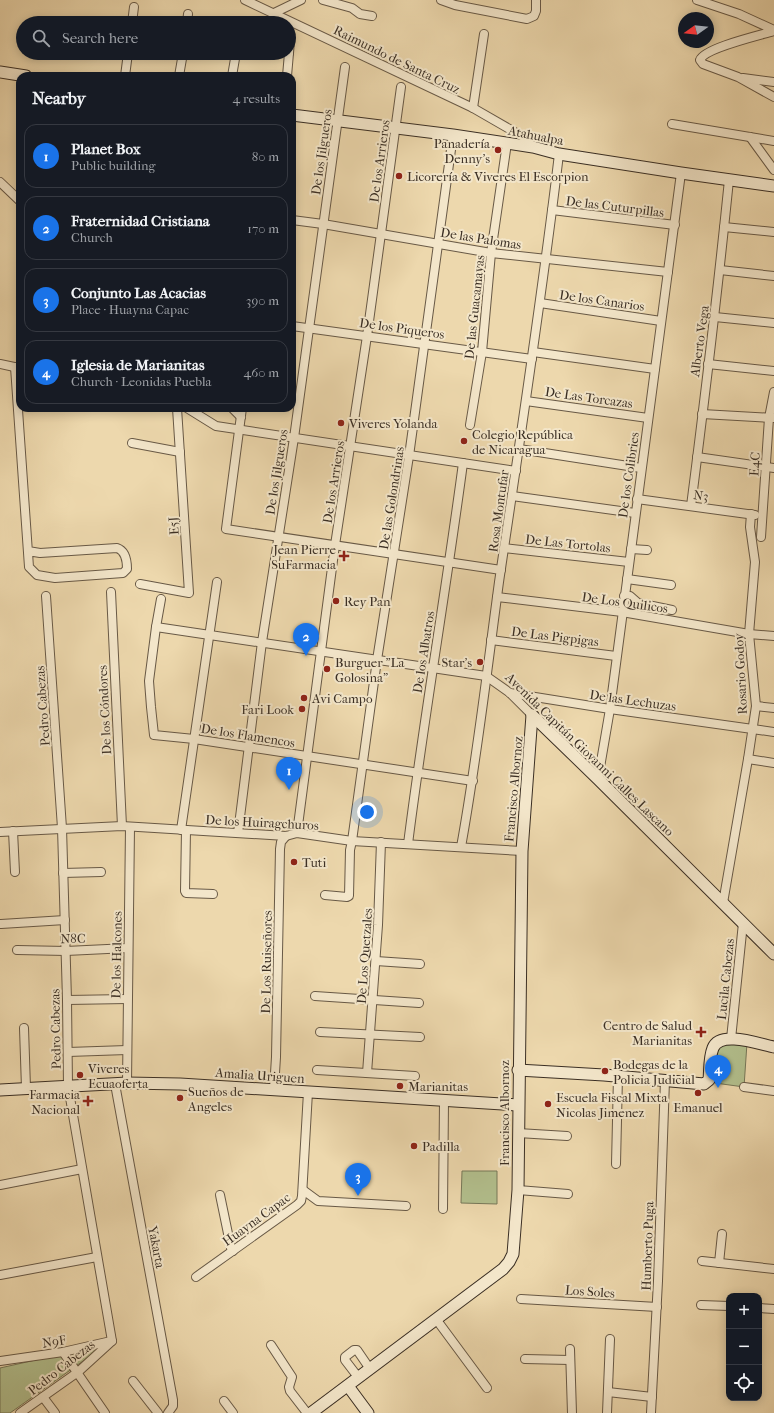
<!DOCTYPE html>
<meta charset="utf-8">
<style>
body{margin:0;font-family:"IM FELL French Canon",serif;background:#20242c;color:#f1f3f6}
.controls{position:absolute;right:12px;bottom:12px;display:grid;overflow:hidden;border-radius:8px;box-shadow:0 2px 10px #0003}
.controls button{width:36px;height:36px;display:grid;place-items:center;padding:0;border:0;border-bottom:1px solid #363941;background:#171b24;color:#f1f3f6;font:20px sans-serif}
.compass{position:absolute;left:678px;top:12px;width:36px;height:36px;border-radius:50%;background:#171b24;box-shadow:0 2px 10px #0003;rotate:255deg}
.you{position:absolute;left:367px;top:812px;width:14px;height:14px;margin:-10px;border:3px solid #fff;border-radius:50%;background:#1a73e8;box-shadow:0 0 0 6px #1a73e833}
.badge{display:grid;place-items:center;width:26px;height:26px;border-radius:50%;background:#1a73e8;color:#fff;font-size:13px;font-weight:700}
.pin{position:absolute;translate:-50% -33px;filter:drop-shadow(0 1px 2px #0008)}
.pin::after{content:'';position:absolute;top:21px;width:14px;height:12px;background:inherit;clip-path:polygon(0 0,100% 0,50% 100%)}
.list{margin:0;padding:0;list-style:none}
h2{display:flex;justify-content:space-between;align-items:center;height:52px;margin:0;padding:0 16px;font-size:17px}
h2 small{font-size:13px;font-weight:400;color:#9ea1a6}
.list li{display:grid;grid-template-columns:26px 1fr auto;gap:12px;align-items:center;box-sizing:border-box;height:64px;margin:0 8px 8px;padding:0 8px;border:1px solid #363941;border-radius:12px}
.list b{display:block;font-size:15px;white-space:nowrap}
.list p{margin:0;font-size:13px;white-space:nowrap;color:#9ea1a6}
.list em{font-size:13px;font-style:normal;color:#9ea1a6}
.icon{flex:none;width:22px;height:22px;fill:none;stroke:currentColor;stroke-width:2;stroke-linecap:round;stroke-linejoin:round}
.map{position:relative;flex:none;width:774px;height:1413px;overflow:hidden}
.search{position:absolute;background:#171b24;box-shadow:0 2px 10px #0003;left:16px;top:16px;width:280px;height:44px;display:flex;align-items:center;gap:10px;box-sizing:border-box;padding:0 14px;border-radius:22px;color:#9ea1a6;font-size:15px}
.panel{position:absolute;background:#171b24;box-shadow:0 2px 10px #0003;left:16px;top:72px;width:280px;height:340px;border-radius:12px}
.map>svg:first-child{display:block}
.green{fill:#b3c08e;stroke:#777859}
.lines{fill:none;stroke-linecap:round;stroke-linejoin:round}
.street-casing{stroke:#685946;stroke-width:10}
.secondary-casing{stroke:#3b2f24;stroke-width:13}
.street{stroke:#f3e6ca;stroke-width:8}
.secondary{stroke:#f3e6ca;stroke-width:11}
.poi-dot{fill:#8f2418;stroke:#f3e6ca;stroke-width:1.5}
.labels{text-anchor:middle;stroke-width:4;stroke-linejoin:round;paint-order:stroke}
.street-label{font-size:13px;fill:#3b2f24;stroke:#f3e6ca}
.poi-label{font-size:13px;fill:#3b2f24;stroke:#f3e6ca;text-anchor:start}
</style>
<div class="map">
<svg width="774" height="1413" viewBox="0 0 774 1413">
<rect width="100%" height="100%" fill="#edd8ad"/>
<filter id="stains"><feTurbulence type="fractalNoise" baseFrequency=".005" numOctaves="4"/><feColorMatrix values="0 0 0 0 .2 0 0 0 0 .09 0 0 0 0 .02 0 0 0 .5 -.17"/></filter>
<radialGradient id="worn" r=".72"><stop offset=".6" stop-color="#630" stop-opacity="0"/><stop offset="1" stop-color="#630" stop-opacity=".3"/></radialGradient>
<g class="green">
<path d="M747 1043 744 1087 715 1083 716 1053 719 1044Z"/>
<path d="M462 1171H497V1204L461 1203Z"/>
<path d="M107 1344 10 1413H0V1368Z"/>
</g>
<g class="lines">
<g class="street-casing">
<g id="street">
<path d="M245 0 473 108 525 138 533 147"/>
<path d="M323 0 352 8 360 14 372 16"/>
<path d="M441 0 455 5 527 19 534 16 536 11V0"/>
<path d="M697 0 739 14 774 30"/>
<path d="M274 13 301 0"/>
<path d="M132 23 134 7"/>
<path d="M187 23 188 14"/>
<path d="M774 31C761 35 704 48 700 60L703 64 738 77 774 97"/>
<path d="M289 53 290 40"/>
<path d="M125 76 128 53"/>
<path d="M179 76 183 53"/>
<path d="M232 76 236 53"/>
<path d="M287 76 289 53"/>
<path d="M743 78 774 82"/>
<path d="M473 108 484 34"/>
<path d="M672 124 774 141"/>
<path d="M750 137 774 170"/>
<path d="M0 182 20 201"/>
<path d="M552 210 675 225"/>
<path d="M292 220 323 224 491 253 668 272"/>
<path d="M724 227 774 232"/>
<path d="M720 270 774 276"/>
<path d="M540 303 661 321"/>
<path d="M715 317 774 323"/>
<path d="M292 326 532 359"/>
<path d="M533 352 655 369"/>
<path d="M0 364 19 368"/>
<path d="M708 364 774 371"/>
<path d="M15 367 29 567 37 575 55 578 123 573 127 569C127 561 126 551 117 548L40 553 28 551"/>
<path d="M526 401 648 418"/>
<path d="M187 408 216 426 516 471"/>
<path d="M232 408 241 417"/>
<path d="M242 408 226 529 501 570"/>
<path d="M702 414 773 418"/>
<path d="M470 425 482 352 491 253 507 143"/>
<path d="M132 443 180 452"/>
<path d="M519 449 641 468"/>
<path d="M697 457 774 468"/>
<path d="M512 496 635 513"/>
<path d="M637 499 755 515"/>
<path d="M691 506C705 397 718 288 729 180"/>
<path d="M761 537 769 418 774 392"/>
<path d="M504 548 629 562"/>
<path d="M631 549 647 550"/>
<path d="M627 579 671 585"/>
<path d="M140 584 189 593 177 408"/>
<path d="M111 592 122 826"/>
<path d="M46 596 62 828 67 1000 68 1086 112 1341"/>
<path d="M624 596H630L638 603 672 610"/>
<path d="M497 597 622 612 749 634 774 636"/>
<path d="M161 599 156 627 149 681 151 707 154 735 194 739 473 781"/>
<path d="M156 627 486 676 510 693 532 715"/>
<path d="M491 640 616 656"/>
<path d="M510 693 610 709 774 732"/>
<path d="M756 706 774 708"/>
<path d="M748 759 774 763"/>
<path d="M598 779 610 709 681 173"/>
<path d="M181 830 217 582"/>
<path d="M186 830 185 891 186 893 213 894"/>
<path d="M13 831 15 872"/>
<path d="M0 832 122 826 286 836 297 833 352 841 522 851"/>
<path d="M238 833 262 642 294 438 345 67"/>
<path d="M297 833 335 545 367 336 401 87"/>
<path d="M408 844C424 717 446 591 463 463"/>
<path d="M461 847C477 759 487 671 499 582 520 440 542 297 559 154"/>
<path d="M63 873 101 872"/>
<path d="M325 895 347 897 349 896 350 850 352 841 377 660 409 456 453 135"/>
<path d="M723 903 748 759 756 706 749 634 755 562 750 527 751 514"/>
<path d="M1 924 65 920"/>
<path d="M17 950 66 951 128 948"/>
<path d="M376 961 420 964"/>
<path d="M315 996 419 1003"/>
<path d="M67 1000 127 999"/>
<path d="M24 1028 26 1088"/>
<path d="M320 1032 420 1037"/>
<path d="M731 1039 743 923"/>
<path d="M68 1052 127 1050"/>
<path d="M317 1070 415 1076"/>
<path d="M367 1073 378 925 381 842"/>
<path d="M127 1083 130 827"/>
<path d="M115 1084 173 1400V1406L168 1413"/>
<path d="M744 1087 774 1091"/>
<path d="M274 1089 276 1057 280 849 281 842 286 836"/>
<path d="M518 1133 567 1136"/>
<path d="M616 1164 618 1076"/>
<path d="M0 1185 82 1169"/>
<path d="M303 1190 318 1201 406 1206"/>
<path d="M518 1190 568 1194"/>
<path d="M220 1195 231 1248 233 1251"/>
<path d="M443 1209 444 1101"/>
<path d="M702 1261 774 1269"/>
<path d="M719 1263 722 1234"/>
<path d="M0 1275 97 1257"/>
<path d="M196 1277 297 1205 301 1201 302 1196 308 1092"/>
<path d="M521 1299 657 1307"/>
<path d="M701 1305 729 1306"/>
<path d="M759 1308 774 1309"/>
<path d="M436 1319 487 1388"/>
<path d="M271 1345 292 1377 289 1387 290 1391 307 1413"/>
<path d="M570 1349 572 1413"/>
<path d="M63 1352 105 1413"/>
<path d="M525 1359 570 1360"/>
<path d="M0 1361 63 1352 111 1341"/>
<path d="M358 1377 345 1360V1357L354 1350H357L370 1369"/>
<path d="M133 1381 158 1413"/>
<path d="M608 1392 652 1397"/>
<path d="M43 1397 55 1413"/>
<path d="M224 1401 233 1413"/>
<path d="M20 1413 78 1372 112 1341"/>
<path d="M607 1413 610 1339"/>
<path d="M651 1413 658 1281 665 1080"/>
</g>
</g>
<g class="secondary-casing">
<g id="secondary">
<path d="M0 72 26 76"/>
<path d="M292 115 453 135 533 147 559 154 681 173 774 186"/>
<path d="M532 715 598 779 774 954"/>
<path d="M518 1070 604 1075 704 1084 709 1080C710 1070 709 1058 713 1048 720 1030 759 1044 774 1047"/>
<path d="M0 1090 127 1083 180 1084 518 1105"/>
<path d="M348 1386 368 1413"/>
<path d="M311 1413 503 1269 509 1262 513 1254 518 1190 522 851 532 715"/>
</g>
</g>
<use href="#street" class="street"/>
<use href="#secondary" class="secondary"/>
</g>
<g class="poi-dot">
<circle cx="498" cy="150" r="4"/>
<circle cx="399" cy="176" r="4"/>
<circle cx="341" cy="423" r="4"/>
<circle cx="464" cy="441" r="4"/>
<path d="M342 550h4v4h4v4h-4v4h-4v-4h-4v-4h4z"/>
<circle cx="336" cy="601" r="4"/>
<circle cx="480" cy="662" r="4"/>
<circle cx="327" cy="669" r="4"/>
<circle cx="304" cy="698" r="4"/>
<circle cx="302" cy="709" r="4"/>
<circle cx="294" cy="862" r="4"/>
<path d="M699 1026h4v4h4v4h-4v4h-4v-4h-4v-4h4z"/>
<circle cx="605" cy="1071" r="4"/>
<circle cx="80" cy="1075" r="4"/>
<circle cx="400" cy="1086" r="4"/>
<circle cx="698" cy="1093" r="4"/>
<circle cx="180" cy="1098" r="4"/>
<path d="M86 1095h4v4h4v4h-4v4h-4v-4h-4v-4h4z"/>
<circle cx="548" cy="1104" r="4"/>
<circle cx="414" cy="1146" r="4"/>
</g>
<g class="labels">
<g class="street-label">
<text transform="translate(397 59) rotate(26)" y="5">Raimundo de Santa Cruz</text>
<text transform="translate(536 135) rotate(11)" y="5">Atahualpa</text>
<text transform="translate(321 152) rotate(-82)" y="5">De los Jilgueros</text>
<text transform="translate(379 161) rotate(-82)" y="5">De los Arrieros</text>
<text transform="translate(615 206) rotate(7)" y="5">De las Cuturpillas</text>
<text transform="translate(481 238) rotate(9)" y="5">De las Palomas</text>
<text transform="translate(602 300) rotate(8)" y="5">De los Canarios</text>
<text transform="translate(474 307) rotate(-84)" y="5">De las Guacamayas</text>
<text transform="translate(402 328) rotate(8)" y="5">De los Piqueros</text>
<text transform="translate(699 341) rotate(-82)" y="5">Alberto Vega</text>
<text transform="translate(589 397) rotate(8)" y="5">De Las Torcazas</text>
<text transform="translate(754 464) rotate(-86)" y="5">E4C</text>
<text transform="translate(276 472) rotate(-81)" y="5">De los Jilgueros</text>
<text transform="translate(628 475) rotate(-82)" y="5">De los Colibries</text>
<text transform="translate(333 482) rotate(-81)" y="5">De los Arrieros</text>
<text transform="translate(701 495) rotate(8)" y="5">N3</text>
<text transform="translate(391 498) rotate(-81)" y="5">De las Golondrinas</text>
<text transform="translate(498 511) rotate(-82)" y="5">Rosa Montufar</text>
<text transform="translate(173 526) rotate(-94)" y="5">E5J</text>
<text transform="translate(568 543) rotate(6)" y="5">De Las Tortolas</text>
<text transform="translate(625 602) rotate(8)" y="5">De Los Quilicos</text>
<text transform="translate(555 636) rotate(7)" y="5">De Las Pigpigas</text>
<text transform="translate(423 652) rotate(-81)" y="5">De los Albatros</text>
<text transform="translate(740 674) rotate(-93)" y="5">Rosario Godoy</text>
<text transform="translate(633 700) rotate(8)" y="5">De las Lechuzas</text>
<text transform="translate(42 706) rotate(-94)" y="5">Pedro Cabezas</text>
<text transform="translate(104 710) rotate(-93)" y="5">De los Cóndores</text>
<text transform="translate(248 735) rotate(9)" y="5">De los Flamencos</text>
<text transform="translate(590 754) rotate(44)" y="5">Avenida Capitán Giovanni Calles Lascano</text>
<text transform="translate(513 789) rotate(-85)" y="5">Francisco Albornoz</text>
<text transform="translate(262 822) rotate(3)" y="5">De los Huiragchuros</text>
<text transform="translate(73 938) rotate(-1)" y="5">N8C</text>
<text transform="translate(116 955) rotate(-89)" y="5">De los Halcones</text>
<text transform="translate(364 956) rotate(-86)" y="5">De Los Quetzales</text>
<text transform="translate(266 962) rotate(-89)" y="5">De Los Ruiseñores</text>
<text transform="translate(725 979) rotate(-84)" y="5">Lucila Cabezas</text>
<text transform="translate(55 1029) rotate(-91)" y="5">Pedro Cabezas</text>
<text transform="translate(260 1075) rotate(4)" y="5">Amalia Uriguen</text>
<text transform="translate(504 1113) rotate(-90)" y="5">Francisco Albornoz</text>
<text transform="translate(256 1219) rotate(-36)" y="5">Huayna Capac</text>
<text transform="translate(647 1246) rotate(-88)" y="5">Humberto Puga</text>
<text transform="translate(157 1247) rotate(79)" y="5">Yakarta</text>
<text transform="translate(590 1291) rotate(4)" y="5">Los Soles</text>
<text transform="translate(54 1341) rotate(-9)" y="5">N9F</text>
<text transform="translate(61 1367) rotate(-38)" y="5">Pedro Cabezas</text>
</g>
<g class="poi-label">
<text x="490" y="148" text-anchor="end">Panadería<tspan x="490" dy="15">Denny's</tspan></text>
<text x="407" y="181">Licorería &amp; Viveres El Escorpion</text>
<text x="349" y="428">Viveres Yolanda</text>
<text x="472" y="439">Colegio República<tspan x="472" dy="15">de Nicaragua</tspan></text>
<text x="336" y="554" text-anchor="end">Jean Pierre<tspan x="336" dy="15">SuFarmacia</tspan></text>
<text x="344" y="606">Rey Pan</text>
<text x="335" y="667">Burguer "La<tspan x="335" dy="15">Golosina"</tspan></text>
<text x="472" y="667" text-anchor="end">Star's</text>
<text x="312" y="703">Avi Campo</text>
<text x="294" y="714" text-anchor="end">Fari Look</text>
<text x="302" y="867">Tuti</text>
<text x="692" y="1030" text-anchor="end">Centro de Salud<tspan x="692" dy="15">Marianitas</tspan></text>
<text x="613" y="1069">Bodegas de la<tspan x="613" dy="15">Policia Judicial</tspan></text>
<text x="88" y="1073">Viveres<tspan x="88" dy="15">Ecuaoferta</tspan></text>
<text x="408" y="1091">Marianitas</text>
<text x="188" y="1096">Sueños de<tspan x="188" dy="15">Angeles</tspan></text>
<text x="80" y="1099" text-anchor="end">Farmacia<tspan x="80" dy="15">Nacional</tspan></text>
<text x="556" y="1102">Escuela Fiscal Mixta<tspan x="556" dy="15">Nicolas Jimenez</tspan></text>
<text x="698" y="1112" text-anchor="middle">Emanuel</text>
<text x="422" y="1151">Padilla</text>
</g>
</g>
<rect width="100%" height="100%" filter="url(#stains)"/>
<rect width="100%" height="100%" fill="url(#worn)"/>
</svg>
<div class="controls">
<button>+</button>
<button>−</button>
<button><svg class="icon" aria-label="locate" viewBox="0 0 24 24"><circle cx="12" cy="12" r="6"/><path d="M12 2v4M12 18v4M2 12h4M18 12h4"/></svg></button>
</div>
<svg class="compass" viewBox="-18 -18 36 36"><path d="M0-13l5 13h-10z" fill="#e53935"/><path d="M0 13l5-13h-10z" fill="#9ea1a6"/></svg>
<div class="you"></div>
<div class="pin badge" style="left:289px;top:790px">1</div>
<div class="pin badge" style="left:306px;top:656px">2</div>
<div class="pin badge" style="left:358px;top:1196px">3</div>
<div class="pin badge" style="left:718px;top:1088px">4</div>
<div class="search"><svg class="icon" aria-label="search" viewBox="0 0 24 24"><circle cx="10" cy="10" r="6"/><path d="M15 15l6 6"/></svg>Search here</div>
<section class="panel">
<h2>Nearby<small>4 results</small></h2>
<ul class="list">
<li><span class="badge">1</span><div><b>Planet Box</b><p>Public building</p></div><em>80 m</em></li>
<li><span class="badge">2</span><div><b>Fraternidad Cristiana</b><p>Church</p></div><em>170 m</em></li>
<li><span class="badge">3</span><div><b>Conjunto Las Acacias</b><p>Place · Huayna Capac</p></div><em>390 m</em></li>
<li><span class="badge">4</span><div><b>Iglesia de Marianitas</b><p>Church · Leonidas Puebla</p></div><em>460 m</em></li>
</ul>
</section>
</div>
